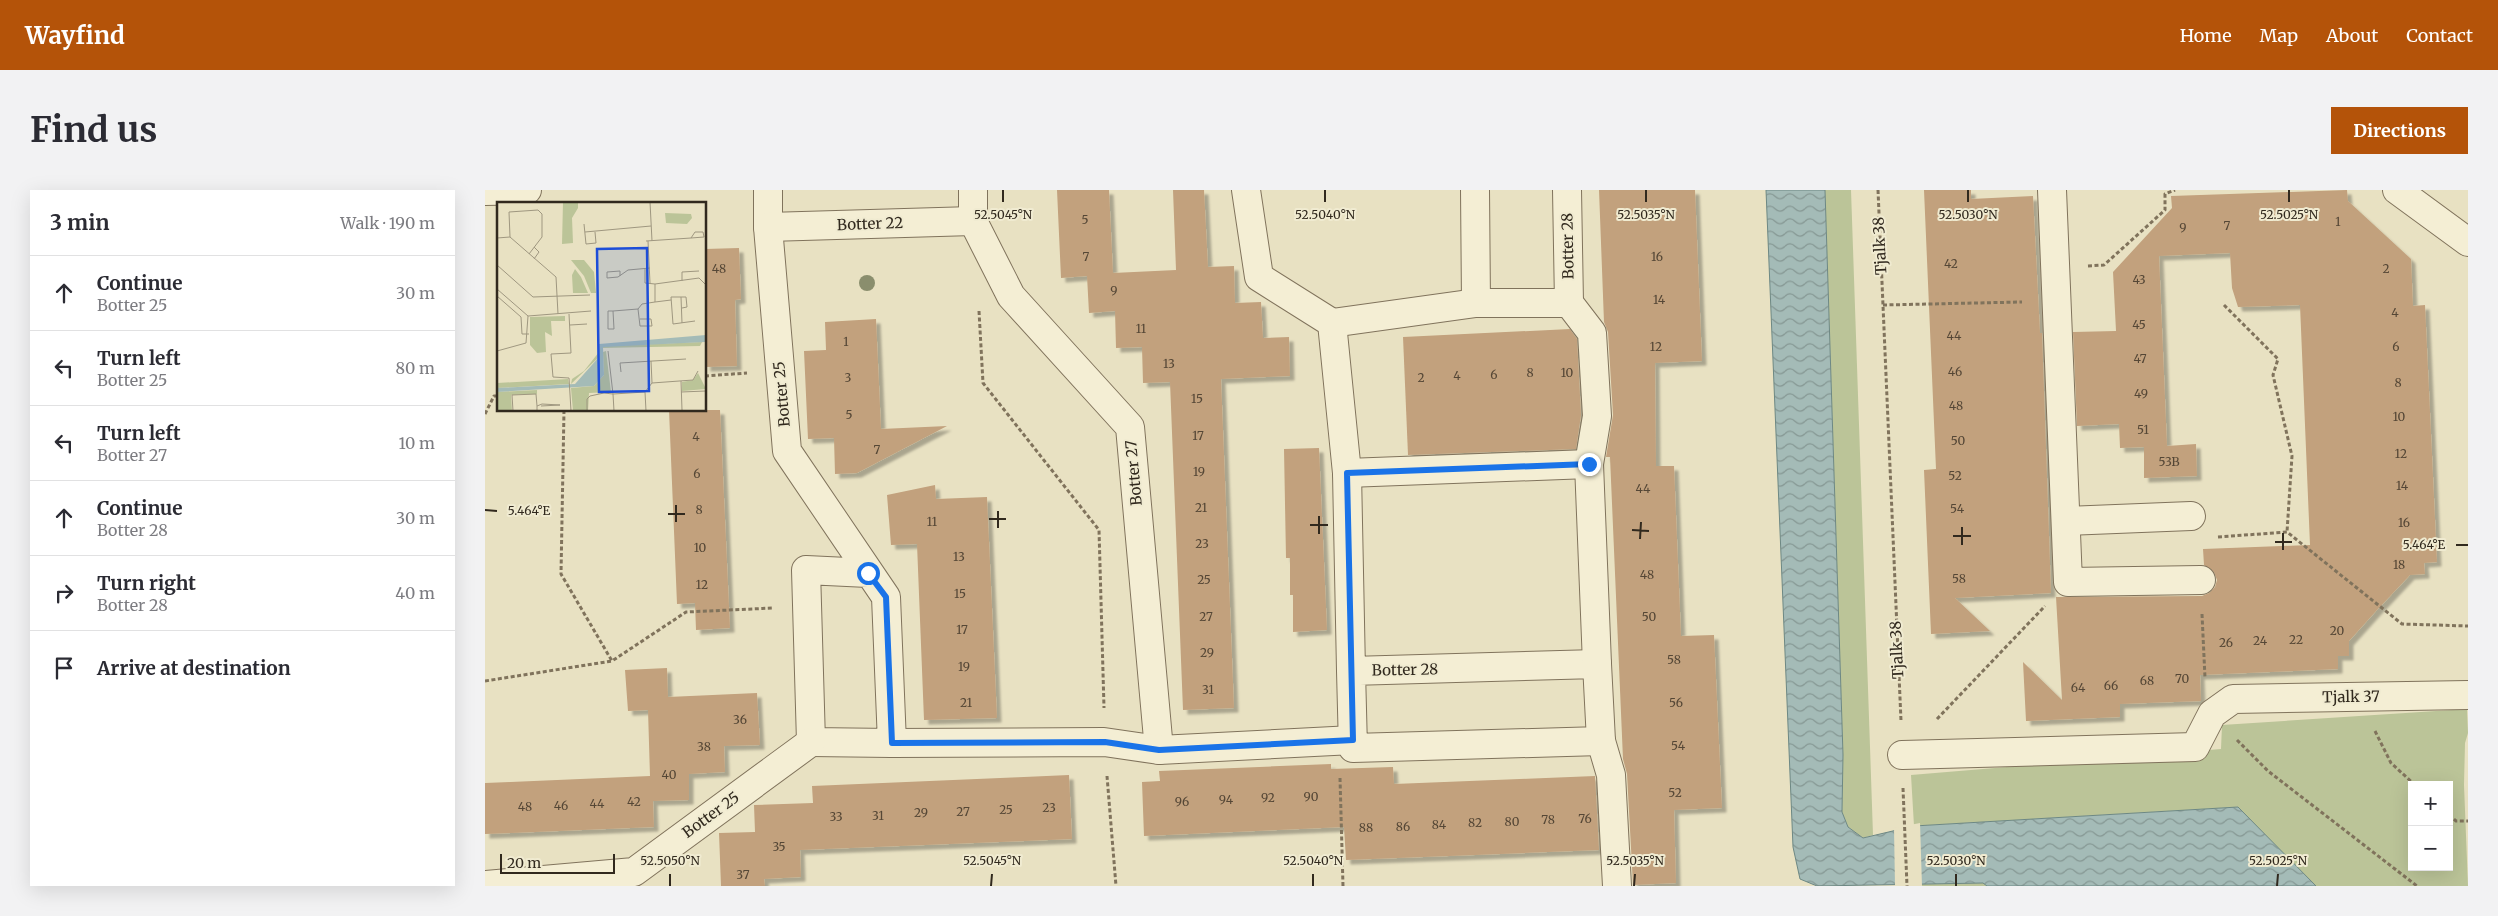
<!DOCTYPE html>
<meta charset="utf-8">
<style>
body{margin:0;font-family:Merriweather,serif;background:#f2f2f3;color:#2b2b33}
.controls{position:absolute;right:15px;bottom:15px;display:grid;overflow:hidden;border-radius:0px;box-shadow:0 5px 20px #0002}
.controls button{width:45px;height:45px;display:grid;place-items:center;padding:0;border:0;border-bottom:1px solid #e1e1e2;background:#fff;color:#2b2b33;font:25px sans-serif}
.scale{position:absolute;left:15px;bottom:12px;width:115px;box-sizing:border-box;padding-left:5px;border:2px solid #31291e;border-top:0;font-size:14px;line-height:18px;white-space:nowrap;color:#31291e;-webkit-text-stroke:4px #f0ebd1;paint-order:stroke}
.stop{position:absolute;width:15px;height:15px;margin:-11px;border:4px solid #1a73e8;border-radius:50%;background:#fff}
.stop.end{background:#1a73e8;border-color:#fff;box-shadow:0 1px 5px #0008}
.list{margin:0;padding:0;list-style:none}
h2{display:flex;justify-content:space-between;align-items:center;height:65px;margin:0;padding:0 20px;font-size:21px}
h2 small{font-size:16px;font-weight:400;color:#7c7c81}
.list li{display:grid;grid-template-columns:32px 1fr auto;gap:15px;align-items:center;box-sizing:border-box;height:75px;padding:0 20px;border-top:1px solid #e1e1e2}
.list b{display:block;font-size:19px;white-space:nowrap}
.list p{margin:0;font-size:16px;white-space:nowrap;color:#7c7c81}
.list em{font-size:16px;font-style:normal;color:#7c7c81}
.icon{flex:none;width:28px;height:28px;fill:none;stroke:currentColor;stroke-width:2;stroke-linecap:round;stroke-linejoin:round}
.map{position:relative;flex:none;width:1983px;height:696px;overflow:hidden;border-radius:0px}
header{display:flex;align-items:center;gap:30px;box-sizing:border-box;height:70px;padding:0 25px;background:#b45309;color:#fff}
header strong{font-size:24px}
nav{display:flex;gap:28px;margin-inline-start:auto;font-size:18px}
.intro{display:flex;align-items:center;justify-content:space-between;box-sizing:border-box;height:120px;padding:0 30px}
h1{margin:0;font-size:35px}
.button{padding:12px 22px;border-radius:0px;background:#b45309;color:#fff;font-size:18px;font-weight:700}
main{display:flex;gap:30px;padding:0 30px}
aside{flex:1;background:#fff;border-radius:0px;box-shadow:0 5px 20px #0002}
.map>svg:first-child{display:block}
.grass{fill:#bbc498;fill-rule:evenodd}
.water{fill:url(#water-waves);stroke:#6d8884}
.pier{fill:#e8e1c2}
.building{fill:#c2a17d;filter:url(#shadow)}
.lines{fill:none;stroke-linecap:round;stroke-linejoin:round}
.street-casing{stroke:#80735c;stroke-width:30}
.path{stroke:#80735c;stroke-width:3;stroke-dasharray:4 2.5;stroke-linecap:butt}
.street{stroke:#f4eed4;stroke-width:28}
.tree{fill:#8a8e6d}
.route{stroke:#1a73e8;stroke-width:6}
.ticks{fill:none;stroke:#31291e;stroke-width:2}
.labels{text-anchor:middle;stroke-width:4;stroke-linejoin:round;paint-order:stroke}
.number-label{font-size:12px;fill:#554736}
.street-label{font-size:15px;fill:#31291e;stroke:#f0ebd1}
.inset-road{fill:none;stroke:#9f9780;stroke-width:1}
.view{fill:#1d4ed8;fill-opacity:0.15;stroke:#1d4ed8;stroke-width:2.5}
.inset-edge{fill:none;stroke:#31291e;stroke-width:2.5}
.ticks-label{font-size:12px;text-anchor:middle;fill:#31291e;stroke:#f0ebd1;stroke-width:4;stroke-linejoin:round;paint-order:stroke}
</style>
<header>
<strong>Wayfind</strong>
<nav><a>Home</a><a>Map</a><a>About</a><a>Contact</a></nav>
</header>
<div class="intro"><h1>Find us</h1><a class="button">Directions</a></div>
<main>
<aside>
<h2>3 min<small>Walk · 190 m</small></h2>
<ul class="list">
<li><svg class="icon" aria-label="ahead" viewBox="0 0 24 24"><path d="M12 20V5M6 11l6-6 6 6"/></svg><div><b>Continue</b><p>Botter 25</p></div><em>30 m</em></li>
<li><svg class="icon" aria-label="left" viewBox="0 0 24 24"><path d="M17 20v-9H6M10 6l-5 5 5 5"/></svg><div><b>Turn left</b><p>Botter 25</p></div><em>80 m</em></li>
<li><svg class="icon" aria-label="left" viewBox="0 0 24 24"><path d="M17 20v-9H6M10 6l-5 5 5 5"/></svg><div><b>Turn left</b><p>Botter 27</p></div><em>10 m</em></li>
<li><svg class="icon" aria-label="ahead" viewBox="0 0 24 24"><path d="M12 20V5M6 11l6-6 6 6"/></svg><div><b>Continue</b><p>Botter 28</p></div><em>30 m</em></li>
<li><svg class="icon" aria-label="right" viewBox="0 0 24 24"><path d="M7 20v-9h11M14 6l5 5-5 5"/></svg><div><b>Turn right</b><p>Botter 28</p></div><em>40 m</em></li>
<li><svg class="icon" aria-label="arrive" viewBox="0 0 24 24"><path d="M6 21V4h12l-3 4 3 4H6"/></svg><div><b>Arrive at destination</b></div></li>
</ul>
</aside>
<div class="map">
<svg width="1983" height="696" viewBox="0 0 1983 696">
<defs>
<pattern id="water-waves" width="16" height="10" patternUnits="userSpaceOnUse" patternTransform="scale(1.25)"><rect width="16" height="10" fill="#a4bbb7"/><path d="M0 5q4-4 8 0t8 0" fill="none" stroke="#869894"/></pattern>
<filter id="shadow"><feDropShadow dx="4.5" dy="4.5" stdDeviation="1" flood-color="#0004"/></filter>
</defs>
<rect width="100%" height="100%" fill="#e8e1c2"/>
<g class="grass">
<path d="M1340 0H1366L1388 645 1378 648 1363 637 1357 622 1358 565Z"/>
<path d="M1982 519 1983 543 1980 553 1979 595 1983 696H1831L1752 617 1429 636 1426 585 1736 559 1737 535ZM1927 595H1964V677H1927Z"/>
<path d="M1434 693H1498L1502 696H1435Z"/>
</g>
<path class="water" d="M1281 0H1340L1358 565 1357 622 1363 637 1378 648 1429 636 1753 617 1831 696H1502L1498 693 1332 696 1315 689 1308 657Z"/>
<path class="pier" d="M1435 633 1437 696H1410L1409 638Z"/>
<g class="building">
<path d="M572 0H624L628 83 691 80 688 0H719L723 77 749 76 750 113 776 112 778 148 804 147 805 186 736 189 749 518 698 520 685 192 658 193 657 157 631 158 630 121 604 123 602 86 576 88Z"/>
<path d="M1114 0H1210L1217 171 1170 173 1171 276H1189L1196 446 1229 445 1237 618 1189 620 1191 693 1148 695 1142 584 1138 569 1125 267H1121L1128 225 1123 142 1119 132Z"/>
<path d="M1439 0H1486V9L1548 6 1555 143H1557L1566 403 1470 408 1505 441 1446 444 1439 280 1451 279Z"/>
<path d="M1862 0 1863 11 1926 69 1928 116 1940 115 1952 372 1939 373 1940 384 1925 385 1891 421 1864 451V466H1853V479L1715 485 1716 511 1635 514V527L1541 531 1538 472 1577 510 1571 407 1717 406 1724 403 1730 397 1732 390 1729 382 1719 375 1718 359 1825 355 1815 115 1753 117 1747 98 1745 63 1674 66 1682 256 1711 254 1712 286 1659 288V257L1635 258 1634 234 1592 236 1588 142 1631 141 1628 82 1687 18 1686 6Z"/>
<path d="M254 58 256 109 250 110 252 176 221 177 220 59Z"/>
<path d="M391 129 396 239 462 236 372 283 350 284 349 248 323 249 319 161 341 160 340 132Z"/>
<path d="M1085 139 1092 149 1096 225 1091 259 923 265 918 147Z"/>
<path d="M184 220H235L245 438 211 440 210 413 192 414Z"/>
<path d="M834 258 842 440 808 442V405H805V368H801L799 259Z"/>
<path d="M450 295 451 309 502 307 512 528 439 530 432 354 406 355 402 305Z"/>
<path d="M182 478 183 507 272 503 275 555 239 556 240 582 204 584V610L168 611 169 637 0 644V593L165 586 163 520 143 521 140 480Z"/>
<path d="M846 574V579L908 577 909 594 1110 586 1114 660 861 670 859 637 659 646 657 592 675 591 674 581Z"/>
<path d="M584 585 587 649 315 660 316 687 279 689 280 696H236L234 643 270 642 269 615 328 613 327 596Z"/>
</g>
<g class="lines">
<g class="street-casing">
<g id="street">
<path d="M283 0V37L302 261 401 407 407 553 326 552 321 380 383 383"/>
<path d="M488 0V31L526 106 645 237 674 560"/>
<path d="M761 0 774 87 847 133 862 283 866 481 1112 474 1116 551 868 558 866 481"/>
<path d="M990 0 991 113"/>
<path d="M1567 0 1583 392 1716 390"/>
<path d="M1912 0 1983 52"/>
<path d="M0 1 42 0"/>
<path d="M283 37 488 31"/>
<path d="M1084 113 1107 143 1112 226 1104 274 1112 474"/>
<path d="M847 133 991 113H1084L1082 0"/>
<path d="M862 283 1104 274"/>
<path d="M1581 331 1706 326"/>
<path d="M1116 551 1126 585 1132 696"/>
<path d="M407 553 619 552 674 560 868 550"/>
<path d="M1417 565 1710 557 1727 524 1748 509 1983 505"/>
<path d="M0 695 149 682 326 552"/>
</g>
</g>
<g class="path">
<path d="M1393 0 1416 531"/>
<path d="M1603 76 1619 75 1680 20V4L1690 0"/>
<path d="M1398 115 1537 112"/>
<path d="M1739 115 1793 169 1788 185 1807 266 1802 342"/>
<path d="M494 121 498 193 614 340 619 518"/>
<path d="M220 186 262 183"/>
<path d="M79 220 76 384 127 471 201 422 288 418"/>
<path d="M0 224 9 206H14"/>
<path d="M1733 347 1802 342 1917 434 1983 436"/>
<path d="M1717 424 1720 488"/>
<path d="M0 491 127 471"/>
<path d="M1452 529 1560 416"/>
<path d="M1890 541 1906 573 1930 595"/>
<path d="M1752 550 1783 581 1932 696"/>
<path d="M622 586 631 696"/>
<path d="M855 588 858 696"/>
<path d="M1418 598 1422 696"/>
<path d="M1964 625 1971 631H1983"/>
</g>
<use href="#street" class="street"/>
</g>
<circle class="tree" cx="382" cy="93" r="8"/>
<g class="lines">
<path class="route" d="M383 383 401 407 407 553 620 552 674 560 868 550 862 283 1104 274"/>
</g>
<path class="ticks" d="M518 12V0M840 12V0M1161 12V0M1483 12V0M1804 12V0M0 320 12 321M183 324H200M504 329H521M191 332V315M825 335H843M513 338V321M1147 340 1164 341M834 344V326M1468 346H1486M1155 349 1156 332M1790 352H1807M1477 355V337M1971 355H1983M1798 360V343M185 696V684M506 696 507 684M828 696V684M1149 696 1150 684M1471 696V684M1792 696 1793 684"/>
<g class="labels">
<g class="number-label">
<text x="600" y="34">5</text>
<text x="1853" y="36">1</text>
<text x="1742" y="40">7</text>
<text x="1698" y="42">9</text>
<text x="601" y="71">7</text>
<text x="1172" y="71">16</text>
<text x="1466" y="78">42</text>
<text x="234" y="83">48</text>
<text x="1901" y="83">2</text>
<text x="1654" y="94">43</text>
<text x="629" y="105">9</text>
<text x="1174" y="114">14</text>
<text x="1910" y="127">4</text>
<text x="1654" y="139">45</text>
<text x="656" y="143">11</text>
<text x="1469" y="150">44</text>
<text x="361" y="156">1</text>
<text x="1171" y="161">12</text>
<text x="1911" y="161">6</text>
<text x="1655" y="173">47</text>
<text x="684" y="178">13</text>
<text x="1470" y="186">46</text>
<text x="1045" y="187">8</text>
<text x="1082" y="187">10</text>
<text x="1009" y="189">6</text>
<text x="972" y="190">4</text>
<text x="363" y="192">3</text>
<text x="936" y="192">2</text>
<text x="1913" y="197">8</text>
<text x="1656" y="208">49</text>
<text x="712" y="213">15</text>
<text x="1471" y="220">48</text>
<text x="364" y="229">5</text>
<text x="1914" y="231">10</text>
<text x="1658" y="244">51</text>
<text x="713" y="250">17</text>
<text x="211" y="251">4</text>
<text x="1473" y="255">50</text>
<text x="392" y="264">7</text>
<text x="1916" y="268">12</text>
<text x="1684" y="276">53B</text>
<text x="714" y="286">19</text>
<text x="212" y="288">6</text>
<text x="1470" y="290">52</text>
<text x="1917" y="300">14</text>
<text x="1158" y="303">44</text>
<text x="716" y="322">21</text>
<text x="1472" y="323">54</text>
<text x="214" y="324">8</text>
<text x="447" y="336">11</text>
<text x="1919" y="337">16</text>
<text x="717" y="358">23</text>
<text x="215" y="362">10</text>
<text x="474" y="371">13</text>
<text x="1914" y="379">18</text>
<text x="1162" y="389">48</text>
<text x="1474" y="393">58</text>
<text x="719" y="394">25</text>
<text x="217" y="399">12</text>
<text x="475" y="408">15</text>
<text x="721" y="431">27</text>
<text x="1164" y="431">50</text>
<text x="477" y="444">17</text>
<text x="1852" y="445">20</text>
<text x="1811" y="454">22</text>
<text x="1775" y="455">24</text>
<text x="1741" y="457">26</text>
<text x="722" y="467">29</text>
<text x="1189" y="474">58</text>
<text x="479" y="481">19</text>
<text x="1697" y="493">70</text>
<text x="1662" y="495">68</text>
<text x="1626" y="500">66</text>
<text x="1593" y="502">64</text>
<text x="723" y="504">31</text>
<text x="481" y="517">21</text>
<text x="1191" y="517">56</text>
<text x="255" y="534">36</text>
<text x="1193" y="560">54</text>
<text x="219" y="561">38</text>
<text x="184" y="589">40</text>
<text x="1190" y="607">52</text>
<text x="826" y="611">90</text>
<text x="783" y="612">92</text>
<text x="741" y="614">94</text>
<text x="149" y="616">42</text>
<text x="697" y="616">96</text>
<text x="112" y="618">44</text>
<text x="76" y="620">46</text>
<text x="40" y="621">48</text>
<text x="564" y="622">23</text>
<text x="521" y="624">25</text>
<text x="478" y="626">27</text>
<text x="436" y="627">29</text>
<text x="393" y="630">31</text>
<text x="351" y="631">33</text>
<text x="1100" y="633">76</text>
<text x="1063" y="634">78</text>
<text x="1027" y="636">80</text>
<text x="990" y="637">82</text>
<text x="954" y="639">84</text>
<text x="918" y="641">86</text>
<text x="881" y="642">88</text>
<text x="294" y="661">35</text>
<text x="258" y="689">37</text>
</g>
<g class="street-label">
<text transform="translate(385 34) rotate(-2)" y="5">Botter 22</text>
<text transform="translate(1083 56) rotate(-91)" y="5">Botter 28</text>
<text transform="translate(1395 56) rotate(-93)" y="5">Tjalk 38</text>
<text transform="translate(297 204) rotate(-95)" y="5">Botter 25</text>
<text transform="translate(649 283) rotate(-95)" y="5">Botter 27</text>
<text transform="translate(1412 460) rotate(-93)" y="5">Tjalk 38</text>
<text transform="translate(920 480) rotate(-1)" y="5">Botter 28</text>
<text transform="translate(1866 507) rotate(-1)" y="5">Tjalk 37</text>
<text transform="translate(226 625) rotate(-36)" y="5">Botter 25</text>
</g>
</g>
<g transform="translate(12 12)">
<rect width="209" height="209" fill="#e8e1c2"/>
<path d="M66 0H81V6L75 16 76 41 65 42ZM168 11 194 12 195 16 190 22 169 21ZM74 58H87L97 70 99 91H94L87 74ZM78 67 84 75 91 91H76L75 73ZM68 114V119H54L55 134 48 130 49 150 40 151 33 143V115ZM205 140 203 144 105 146 107 144ZM109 149 114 190 92 191 91 209H76L74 186 97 184 107 173 106 150ZM102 150V155L74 182 75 177 87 169ZM201 171 209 187 185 189V180L196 178ZM71 177 72 182 0 186V181ZM40 188V192L14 193 15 209H0V190Z" fill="#bbc498"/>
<path d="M209 133 208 140 106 145 107 173 97 184 0 190V186L78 182 102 155V142Z" fill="#a4bbb7"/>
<path class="inset-road" d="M153 0 155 39M87 22 89 42 99 41 98 30M88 30 154 24M198 30H206L207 35 194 36ZM13 35 12 10 41 8 45 12V35L32 52M0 36 13 35 59 75 61 112M149 39 194 36M151 39 153 81M37 57 42 50 37 45M0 63 36 95 93 93M148 66V81L158 82V100L174 98M123 74V69L110 70V76L121 75 131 68 153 66M185 79V70L202 69M158 82 202 76 209 83M0 87 31 114 94 109M0 94 24 115 25 132H32M184 95 185 121M185 106 190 105 189 95H174L176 122 198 119M141 107 143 124H155L154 117H143M116 109H111V127H117L116 109 141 107 145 102 158 100M72 112 74 151 54 152 56 175 72 176 74 209M73 123 90 122M0 149 29 141 31 114M111 149 116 192 148 190M154 159 155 181M124 170 123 161 189 157M184 179 185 208M148 190 155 181 196 178 201 169M148 190 149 209M184 190 209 189M16 209 15 193 39 192 40 204M40 209V204L45 202 63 203 44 204M90 209V197L93 194 107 191 116 192 117 209"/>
<path class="view" d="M150 46 152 189 102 190 100 47Z"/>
<rect width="209" height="209" class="inset-edge"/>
</g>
<g class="ticks-label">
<text x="518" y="29">52.5045°N</text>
<text x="840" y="29">52.5040°N</text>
<text x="1161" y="29">52.5035°N</text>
<text x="1483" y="29">52.5030°N</text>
<text x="1804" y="29">52.5025°N</text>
<text x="44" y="325">5.464°E</text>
<text x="1939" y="359">5.464°E</text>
<text x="185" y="675">52.5050°N</text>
<text x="507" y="675">52.5045°N</text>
<text x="828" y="675">52.5040°N</text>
<text x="1150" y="675">52.5035°N</text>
<text x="1471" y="675">52.5030°N</text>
<text x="1793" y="675">52.5025°N</text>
</g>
</svg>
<div class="controls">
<button>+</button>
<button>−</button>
</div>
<div class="scale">20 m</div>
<div class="stop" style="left:383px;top:383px"></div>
<div class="stop end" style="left:1104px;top:274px"></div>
</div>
</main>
